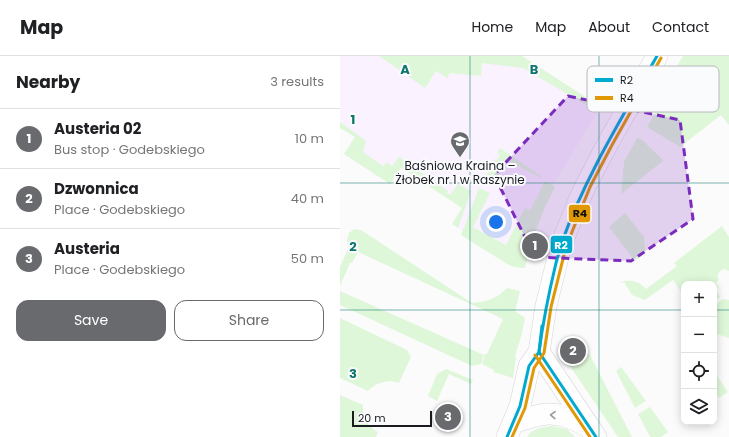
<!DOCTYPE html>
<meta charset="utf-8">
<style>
body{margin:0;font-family:Poppins,sans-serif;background:#f6f6f6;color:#202124}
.controls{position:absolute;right:12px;bottom:12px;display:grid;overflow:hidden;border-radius:8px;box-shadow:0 2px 10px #0003}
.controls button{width:36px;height:36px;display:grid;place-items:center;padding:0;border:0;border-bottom:1px solid #e0e0e0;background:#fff;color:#202124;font:20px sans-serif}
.scale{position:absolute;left:12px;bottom:10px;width:80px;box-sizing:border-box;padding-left:4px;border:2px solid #1a1c20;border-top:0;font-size:11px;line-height:14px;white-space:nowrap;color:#1a1c20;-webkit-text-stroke:3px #fafbfd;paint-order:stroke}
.you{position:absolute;left:156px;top:166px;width:14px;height:14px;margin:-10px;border:3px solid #fff;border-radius:50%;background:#1a73e8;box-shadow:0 0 0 6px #1a73e833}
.badge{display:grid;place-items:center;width:26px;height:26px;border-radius:50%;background:#696a6d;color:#fff;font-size:13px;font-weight:700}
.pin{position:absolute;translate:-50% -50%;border:2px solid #fff;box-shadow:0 1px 4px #0006}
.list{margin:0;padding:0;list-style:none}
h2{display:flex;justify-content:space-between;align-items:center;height:52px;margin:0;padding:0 16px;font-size:17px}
h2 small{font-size:13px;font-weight:400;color:#757577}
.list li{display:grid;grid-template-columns:26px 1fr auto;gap:12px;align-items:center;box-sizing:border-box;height:60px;padding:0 16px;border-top:1px solid #e0e0e0}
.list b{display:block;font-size:15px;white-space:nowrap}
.list p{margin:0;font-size:13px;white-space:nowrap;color:#757577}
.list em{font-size:13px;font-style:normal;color:#757577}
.actions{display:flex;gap:8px;padding:12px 16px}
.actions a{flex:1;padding:9px 0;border:1px solid #696a6d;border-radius:12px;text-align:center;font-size:14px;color:#696a6d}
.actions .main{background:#696a6d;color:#fff}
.icon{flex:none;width:22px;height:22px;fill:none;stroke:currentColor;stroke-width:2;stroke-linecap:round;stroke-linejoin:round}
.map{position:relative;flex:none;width:389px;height:381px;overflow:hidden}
header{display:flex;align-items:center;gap:24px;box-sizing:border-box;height:56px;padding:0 20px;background:#fff;border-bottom:1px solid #e0e0e0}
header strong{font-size:19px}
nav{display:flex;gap:22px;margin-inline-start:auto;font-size:14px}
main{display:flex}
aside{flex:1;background:#fff}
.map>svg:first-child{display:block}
.education{fill:#faf2fe}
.green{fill:#dff7d9}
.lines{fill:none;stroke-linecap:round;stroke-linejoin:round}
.street-casing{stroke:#d5d6d8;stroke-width:22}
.street{stroke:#fefeff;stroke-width:21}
.bus-1-casing{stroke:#fafbfd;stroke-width:6}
.bus-2-casing{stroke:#fafbfd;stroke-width:6}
.bus-1{stroke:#00a9ce;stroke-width:3}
.bus-2{stroke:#e19803;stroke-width:3}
.oneway{stroke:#97989b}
.marked{fill:#7b2cbf;fill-opacity:0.2;stroke:#7b2cbf;stroke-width:3;stroke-dasharray:8 5;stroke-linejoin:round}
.grid{fill:none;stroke:#0f766e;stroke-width:1;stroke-opacity:0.55}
.labels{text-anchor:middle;stroke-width:4;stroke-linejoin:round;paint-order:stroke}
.poi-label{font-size:12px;fill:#1a1c20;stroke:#fafbfd}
.key{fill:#fafbfd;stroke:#b7b8bb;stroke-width:1}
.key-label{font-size:11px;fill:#1a1c20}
.grid-label{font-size:13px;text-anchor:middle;font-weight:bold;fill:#0f766e;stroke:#fafbfd;stroke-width:4;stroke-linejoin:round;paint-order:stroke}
.line-badge{stroke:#fafbfd;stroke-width:1.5}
.badge-label{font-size:11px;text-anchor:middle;font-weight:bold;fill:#fff}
.pale-badge-label{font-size:11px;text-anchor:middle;font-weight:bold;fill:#111}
</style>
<header>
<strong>Map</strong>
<nav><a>Home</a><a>Map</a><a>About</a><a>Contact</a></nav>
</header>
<main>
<aside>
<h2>Nearby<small>3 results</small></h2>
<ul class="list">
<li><span class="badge">1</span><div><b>Austeria 02</b><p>Bus stop · Godebskiego</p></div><em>10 m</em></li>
<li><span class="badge">2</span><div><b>Dzwonnica</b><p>Place · Godebskiego</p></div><em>40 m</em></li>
<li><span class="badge">3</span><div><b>Austeria</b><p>Place · Godebskiego</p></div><em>50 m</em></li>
</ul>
<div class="actions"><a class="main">Save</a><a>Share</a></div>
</aside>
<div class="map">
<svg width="389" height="381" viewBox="0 0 389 381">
<rect width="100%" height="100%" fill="#fbfbfc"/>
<path class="education" d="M0 0H182L261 51 167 204 112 168 122 152 98 135 61 112 50 128 4 98 15 81 0 72Z"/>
<g class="green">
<path d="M39 0H182L261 51 258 56 183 12 142 7 141 20 110 17 107 22 96 15 85 32Z"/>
<path d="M343 0H389V69L381 59 340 91 307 71 330 30 327 28Z"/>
<path d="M0 66 25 84 26 86 23 94 24 97 43 110 47 106 52 110 59 101 108 135 107 137 110 139 118 128 131 135 118 172 112 168 122 152 61 112 50 128 4 98 15 81 0 72Z"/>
<path d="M297 82 301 83 323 104V105L281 138 284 106Z"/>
<path d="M160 92 201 120V122L167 104 156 125 146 120 155 103 157 104 160 98 157 97Z"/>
<path d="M205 125 215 131 204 153 193 182 185 212 174 211 167 208 121 179 139 132 150 137 133 171 166 189 185 152 190 155Z"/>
<path d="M285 157 304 181 305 194 304 197 302 200 295 205 269 171Z"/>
<path d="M382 170 389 181V215L384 213C379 215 376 219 379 224L376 227 379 231 376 234 380 241 374 245V228H344V240L333 224 305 244 292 239 284 226 282 227 281 226C292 223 299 225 306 233L337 210 334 207Z"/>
<path d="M14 173 21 174 132 247C148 245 155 244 167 232L180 235 175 255 185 262 181 281 175 300 176 302 173 322 153 316 154 314 142 308 145 298H147L163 263 18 196 12 207H10L0 230V211L8 193 7 184 9 177Z"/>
<path d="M0 235 144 299 141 308 132 310 0 249Z"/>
<path d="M383 243 389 244V282L374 277V250Z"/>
<path d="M0 262 67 294 71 301 59 327C48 323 37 326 28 335L0 322Z"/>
<path d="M249 297 292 381H278L230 310Z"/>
<path d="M281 311 306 345 295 352 276 315Z"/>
<path d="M106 313 133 324 131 328 109 318 97 345 88 340 97 318Z"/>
<path d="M374 315 388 336 379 342 374 334Z"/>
<path d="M0 339 23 349C22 361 28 371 38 376L36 381H0Z"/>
<path d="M310 351 328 376 321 381H310L298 358Z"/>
<path d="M211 370 227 373 235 381H187C191 373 203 371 211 370Z"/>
</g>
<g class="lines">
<g class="street-casing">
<g id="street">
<path d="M199 296 256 381"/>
<path d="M174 366C184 364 196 359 207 358 222 357 236 364 249 371"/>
<path d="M167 381 180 350 189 310 199 296 206 250 221 189 239 144 246 129 268 87 317 0"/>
</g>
</g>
<use href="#street" class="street"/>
<g class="bus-1-casing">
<g id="bus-1">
<path d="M167 381 180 350 189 310 199 296 202 270"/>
<path d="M256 381 199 296C203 266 209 236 216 207 218 200 220 193 222 186 245 121 283 60 317 0"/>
</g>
</g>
<g class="bus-2-casing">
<g id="bus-2">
<path d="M195 299 250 381"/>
<path d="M172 381 185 352 194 312 204 297 211 251 226 191 250 131 272 89 321 2"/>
</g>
</g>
<use href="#bus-1" class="bus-1"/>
<use href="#bus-2" class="bus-2"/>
</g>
<defs><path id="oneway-chevron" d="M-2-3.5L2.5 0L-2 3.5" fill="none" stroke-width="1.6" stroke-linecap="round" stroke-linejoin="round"/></defs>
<use class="oneway" href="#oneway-chevron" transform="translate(213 359) rotate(-178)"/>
<path class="marked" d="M228 40 340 64 353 163 291 205 195 201 154 119Z"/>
<path class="grid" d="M130 0V381M259 0V381M0 127H389M0 254H344M374 254H389"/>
<defs>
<g id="school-pin" transform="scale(1)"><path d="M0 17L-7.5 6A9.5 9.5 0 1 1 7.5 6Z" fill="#696a6d" stroke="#fafbfd"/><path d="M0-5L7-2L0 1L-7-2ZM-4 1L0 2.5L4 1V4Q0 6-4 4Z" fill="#fff"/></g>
</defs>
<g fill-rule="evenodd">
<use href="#school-pin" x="120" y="85"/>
</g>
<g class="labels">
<g class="poi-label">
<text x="120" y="114">Baśniowa Kraina –<tspan x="120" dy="14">Żłobek nr 1 w Raszynie</tspan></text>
</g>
</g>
<rect x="247" y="10" width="132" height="46" rx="6" class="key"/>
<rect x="255" y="22" width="18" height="4" fill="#00a9ce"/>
<rect x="255" y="40" width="18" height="4" fill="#e19803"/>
<g class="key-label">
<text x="280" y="28">R2</text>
<text x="280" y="46">R4</text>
</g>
<g class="grid-label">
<text x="65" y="18">A</text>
<text x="194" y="18">B</text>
<text x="13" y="68">1</text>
<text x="13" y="195">2</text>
<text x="13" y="322">3</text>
</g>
<g class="line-badge">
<rect x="228" y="148" width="23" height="19" rx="4" fill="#e19803"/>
<rect x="210" y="179" width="23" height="19" rx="4" fill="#00a9ce"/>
</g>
<g class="badge-label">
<text x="221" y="193">R2</text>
</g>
<g class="pale-badge-label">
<text x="240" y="161">R4</text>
</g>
</svg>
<div class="controls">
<button>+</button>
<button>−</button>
<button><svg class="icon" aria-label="locate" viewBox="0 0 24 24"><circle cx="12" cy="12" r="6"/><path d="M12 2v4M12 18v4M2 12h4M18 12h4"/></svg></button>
<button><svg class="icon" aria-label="layers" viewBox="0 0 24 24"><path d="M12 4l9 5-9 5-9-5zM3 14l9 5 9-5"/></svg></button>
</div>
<div class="scale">20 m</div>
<div class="you"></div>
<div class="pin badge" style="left:195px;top:190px">1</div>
<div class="pin badge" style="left:233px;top:295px">2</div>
<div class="pin badge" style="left:108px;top:361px">3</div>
</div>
</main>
